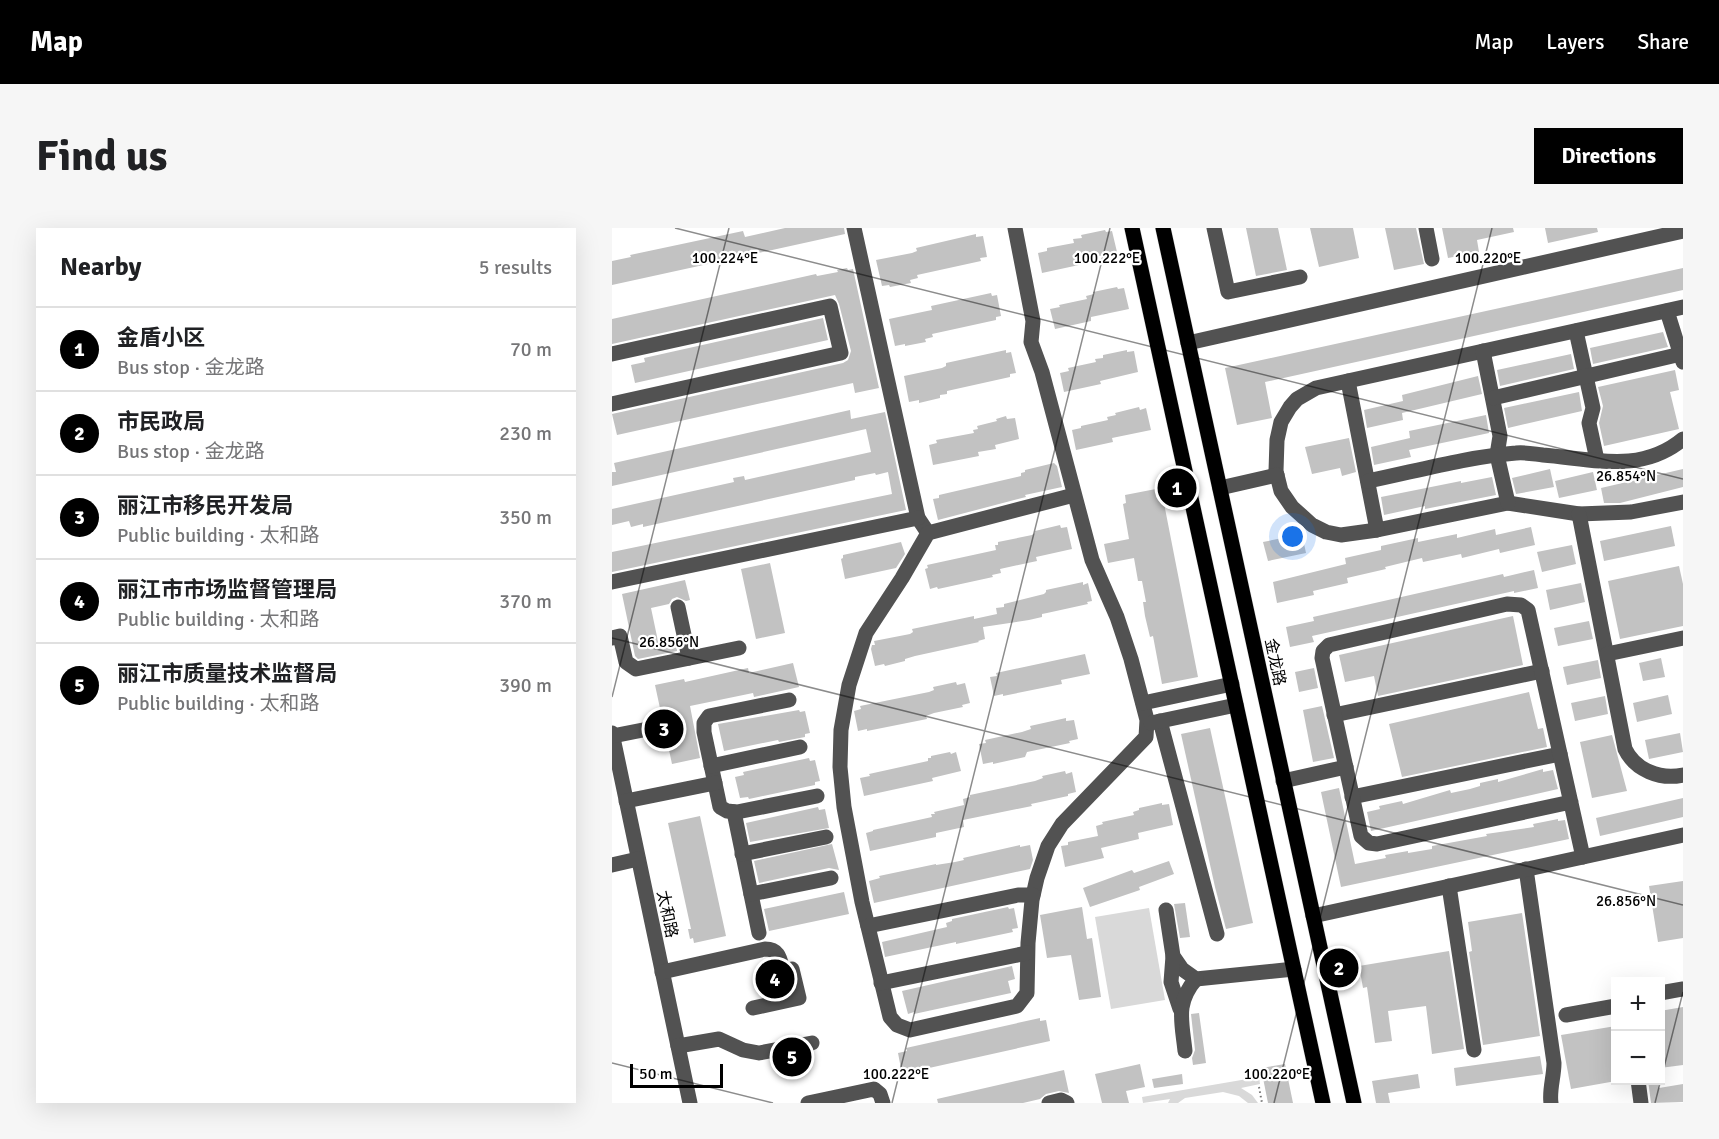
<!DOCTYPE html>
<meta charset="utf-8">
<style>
body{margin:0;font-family:Signika,"Noto Sans SC",sans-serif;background:#f6f6f6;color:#202124}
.controls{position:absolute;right:18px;bottom:18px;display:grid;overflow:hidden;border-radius:0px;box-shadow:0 6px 24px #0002}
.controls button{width:54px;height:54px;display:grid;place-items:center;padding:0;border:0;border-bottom:2px solid #e0e0e0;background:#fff;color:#202124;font:30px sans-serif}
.scale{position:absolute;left:18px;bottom:15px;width:93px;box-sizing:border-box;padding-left:6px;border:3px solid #000;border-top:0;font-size:16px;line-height:21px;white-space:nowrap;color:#000;-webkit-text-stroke:4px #fff;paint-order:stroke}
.you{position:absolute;left:681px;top:309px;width:21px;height:21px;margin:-15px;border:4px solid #fff;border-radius:50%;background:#1a73e8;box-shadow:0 0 0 9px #1a73e833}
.badge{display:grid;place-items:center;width:39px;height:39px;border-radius:50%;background:#000;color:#fff;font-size:20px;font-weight:700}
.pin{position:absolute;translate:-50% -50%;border:3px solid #fff;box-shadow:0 2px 6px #0006}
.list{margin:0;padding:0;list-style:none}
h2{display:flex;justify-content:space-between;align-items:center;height:78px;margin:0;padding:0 24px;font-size:26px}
h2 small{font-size:20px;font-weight:400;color:#757577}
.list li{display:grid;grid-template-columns:39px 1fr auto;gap:18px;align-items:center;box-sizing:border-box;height:84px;padding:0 24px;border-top:2px solid #e0e0e0}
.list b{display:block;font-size:22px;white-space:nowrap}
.list p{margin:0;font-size:20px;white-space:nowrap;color:#757577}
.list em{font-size:20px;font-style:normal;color:#757577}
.map{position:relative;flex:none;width:1071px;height:875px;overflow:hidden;border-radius:0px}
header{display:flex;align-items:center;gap:36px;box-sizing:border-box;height:84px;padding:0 30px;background:#000;color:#fff}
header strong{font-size:28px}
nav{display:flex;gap:33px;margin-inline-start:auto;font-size:21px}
.intro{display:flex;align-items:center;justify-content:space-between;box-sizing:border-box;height:144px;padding:0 36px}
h1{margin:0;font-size:42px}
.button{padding:15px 27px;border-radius:0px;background:#000;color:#fff;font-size:21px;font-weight:700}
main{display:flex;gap:36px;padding:0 36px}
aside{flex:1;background:#fff;border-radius:0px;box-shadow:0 6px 24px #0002}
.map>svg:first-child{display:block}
.green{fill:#d9d9d9}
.building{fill:#c2c2c2}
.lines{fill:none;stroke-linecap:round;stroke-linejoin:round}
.major-casing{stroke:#dbdbdb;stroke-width:16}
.path{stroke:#747474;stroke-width:2;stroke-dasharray:1.5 3;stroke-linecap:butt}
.minor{stroke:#525252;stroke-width:15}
.major{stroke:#000;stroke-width:15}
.ticks{fill:none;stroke:#000;stroke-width:1.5;stroke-opacity:0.45}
.labels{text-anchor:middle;stroke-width:4.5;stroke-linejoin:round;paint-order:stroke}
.street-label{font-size:16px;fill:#000;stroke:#fff}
.ticks-label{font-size:15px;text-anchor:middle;fill:#000;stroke:#fff;stroke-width:4.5;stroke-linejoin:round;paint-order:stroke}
</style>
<header>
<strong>Map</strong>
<nav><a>Map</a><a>Layers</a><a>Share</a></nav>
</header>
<div class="intro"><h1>Find us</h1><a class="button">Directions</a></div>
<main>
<aside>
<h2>Nearby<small>5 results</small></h2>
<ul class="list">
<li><span class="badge">1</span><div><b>金盾小区</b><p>Bus stop · 金龙路</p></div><em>70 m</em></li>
<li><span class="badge">2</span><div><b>市民政局</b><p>Bus stop · 金龙路</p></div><em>230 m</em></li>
<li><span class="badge">3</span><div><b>丽江市移民开发局</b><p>Public building · 太和路</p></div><em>350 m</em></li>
<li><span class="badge">4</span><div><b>丽江市市场监督管理局</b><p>Public building · 太和路</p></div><em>370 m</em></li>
<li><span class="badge">5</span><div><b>丽江市质量技术监督局</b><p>Public building · 太和路</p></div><em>390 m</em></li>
</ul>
</aside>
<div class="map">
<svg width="1071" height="875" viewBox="0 0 1071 875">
<rect width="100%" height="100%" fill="#fff"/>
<g class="green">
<path d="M537 680 553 772 499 781 483 689Z"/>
<path d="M647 849 648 856 629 860 640 867 646 875H636L627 868 611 864 573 870 566 875H556L558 871 531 875 530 869Z"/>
</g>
<g class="building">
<path d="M173 0H232L233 6 0 57V33L19 29 18 27 131 3 133 9Z"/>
<path d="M634 0H666L675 42 644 48Z"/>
<path d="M698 0H741L747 30 707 39Z"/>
<path d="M773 0H804L812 36 782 42Z"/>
<path d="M830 0H901L902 4 865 12 867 24 836 30Z"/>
<path d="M933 0H985L986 4 936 15Z"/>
<path d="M493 2 494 4 500 3 505 24 466 33 467 37 430 45 426 25 435 23V20L462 15 461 11 470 10 469 7Z"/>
<path d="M364 6V9L371 8 375 29 368 30 369 33 305 47 306 50 298 52 299 55 278 59 277 57 270 58 264 32 300 25 305 23 304 20Z"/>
<path d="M235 40 236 42 241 41 267 160 243 165 241 155 5 207 0 186 231 135 236 132 239 123 227 76 223 67 0 116V91L204 46 205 48 226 44 225 42Z"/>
<path d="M1071 40V62L653 154 660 190 625 197 613 140Z"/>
<path d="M505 59 506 61 512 60 517 81 479 89V93L443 101 438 81 448 79 447 77 475 71 474 68 482 66 481 64Z"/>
<path d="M379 65 380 68 385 67 389 88 384 89V92L320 106 321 109 313 111 314 114 293 118V116L283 118 277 91 315 83 320 82 319 78Z"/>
<path d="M211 90 216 112 23 155 19 137 33 134 32 130Z"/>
<path d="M1051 104 1056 119 981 136 978 120Z"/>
<path d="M394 122V125L399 124 404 145 398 146V149L335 163V166L328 167V170L307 175V172L297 174 292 148 330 140 334 138V135Z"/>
<path d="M515 122V124L522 123 526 144 488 153 489 156 452 164 448 145 457 143 456 140 484 134 483 131 491 130V127Z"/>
<path d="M959 126 962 141 888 158 885 142Z"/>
<path d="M1063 142 1067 162 1058 164 1067 201 992 218 987 195 991 178 986 159Z"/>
<path d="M866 148 870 166 790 185 791 192 755 200 752 182 791 173 790 167Z"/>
<path d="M967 164 970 183 896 200 892 180Z"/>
<path d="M527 179 528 182 534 180 539 202 500 210 501 214 464 222 460 202 469 200V198L496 192 495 189 504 187 503 185Z"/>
<path d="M238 182 239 191 273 184 294 282 0 344V324L280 266 276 244 264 247 263 245 243 249V252L31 299V296L19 299 17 293 0 297V281L122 254 121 250 132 248 133 252 259 224 254 201 0 258V244H4L2 235Z"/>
<path d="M874 187 877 205 797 222 799 229 762 237 759 219 798 210 797 203Z"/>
<path d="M394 188 395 191 403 190 407 211 383 217 384 221 366 224 367 228 321 237 317 217 325 215 324 212 362 205 361 202 366 201 365 198 385 193 384 191Z"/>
<path d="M737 210 744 244 730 248 728 240 700 246 693 219Z"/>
<path d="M442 235 445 238 450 259 413 267 414 269 326 292 321 271 327 270V267L409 248V245L413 244V242Z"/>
<path d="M938 241 942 259 904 266 900 250Z"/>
<path d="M1071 241V259L1008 275H992L989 260Z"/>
<path d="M981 244 985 262 947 270 943 253Z"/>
<path d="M880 249 884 267 813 281V278L772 287 769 269 849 253V255Z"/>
<path d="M549 260 586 449 550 456 541 408 538 409 533 388 531 374H534L530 353H526L522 330 496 335 492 316 517 311 511 276 514 275 513 267Z"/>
<path d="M448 297 449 300 455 299 460 321 424 329 425 333 388 341 389 345 380 347 381 349 326 361 325 359 318 361 313 341 316 340 315 337 384 322 383 317H386V314L420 307 423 305V303Z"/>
<path d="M1059 298 1063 318 992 333 988 313Z"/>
<path d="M919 299 923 317 888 325 887 321 850 330 849 326 811 334 810 330 773 339 774 341 735 350 736 355 701 363 702 367 665 375 661 354 734 336 733 330 769 322V318L806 310V314L845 306V310L883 301 884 307Z"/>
<path d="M690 306 694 325 656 333 651 314Z"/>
<path d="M289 314 293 326 284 340 233 351 229 331 231 330V327Z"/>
<path d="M960 317 964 336 930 344 925 324Z"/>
<path d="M158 335 173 405 144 411 129 341Z"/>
<path d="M1067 338 1071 356V398L1008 411 996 353Z"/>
<path d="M922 342 926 360 902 365V363L700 408 702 414 678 419 674 399 702 393 701 389 891 346 892 349Z"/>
<path d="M73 352 78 372 74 373 65 369 60 371 57 376 39 380 47 418 64 415 65 423 26 431 23 428 10 366Z"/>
<path d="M471 354V357L476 355 480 373 475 374 476 376 435 385 430 386V389L417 392 371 399 373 411 366 413 367 414 303 428 293 431V433L273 438 272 436 263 438 259 421 260 417H263L262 413 298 406 301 404 300 401 362 388V391L385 386 384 380 392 379V376L432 366 434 364V362Z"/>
<path d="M969 355 973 374 938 382 934 362Z"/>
<path d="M901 388 911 437 766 468 762 448 733 454 727 427Z"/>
<path d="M977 393 981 411 946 418 942 400Z"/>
<path d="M473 426 478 446 449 452 450 456 391 468V466L382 468 378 449 385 448 384 445Z"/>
<path d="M1049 430 1053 449 1031 453 1027 435Z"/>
<path d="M986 432 989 450 955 457 951 439Z"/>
<path d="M181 435 187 459 142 469 141 465 78 478 88 530 60 536 43 457 72 451 73 454 136 440 137 445Z"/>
<path d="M702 440 706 460 687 464 683 444Z"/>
<path d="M344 454 345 457 353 455 358 475 350 477 351 479 322 485 314 488 315 491 255 503V501L246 503 242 483 249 481 248 478 317 464 322 462 321 459Z"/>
<path d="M917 464 926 501 931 500 935 519 790 549 777 496Z"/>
<path d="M1056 467 1060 486 1025 494 1021 475Z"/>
<path d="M993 468 996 486 963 493 959 475Z"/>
<path d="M710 478 722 530 701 534 691 482Z"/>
<path d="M187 482 188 484 193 483 198 505 193 506V509L167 514 166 512 112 523 106 496Z"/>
<path d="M454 490V493L462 492 466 511 457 513 458 515 415 524 413 529 381 536V534L371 536 367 516 374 515 373 512 410 504 419 501 418 498Z"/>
<path d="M598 500 641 695 614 701 603 659 569 506Z"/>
<path d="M1068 505 1071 524 1037 531 1033 512Z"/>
<path d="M1000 507 1015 563 980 570 968 514Z"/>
<path d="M338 524 339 526 344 524 349 543 320 550 321 553 252 568 248 550 258 548 257 546 316 533V530H319V528Z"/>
<path d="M197 530 198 533 203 532 208 553 203 554V557L137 571 136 569 128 570 123 549 132 547 131 544Z"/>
<path d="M931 541V544L941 542 946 561 759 603 755 584 768 581 767 578 790 573 791 576 838 562 839 565 858 561 868 558V555L886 551V554Z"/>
<path d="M453 543 454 546 460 544 464 564 456 566V568L419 576 420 578 351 592 352 599 324 605V609L258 623 254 605 261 603V602L320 589 319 586H323L322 584 352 577 351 571 358 569V567L423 553 431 550 430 548Z"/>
<path d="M727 560 743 636 774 630 773 627 796 623V625L820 621V618L875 608 874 606 922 599 921 596 946 591V593L953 592 957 611 729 659 709 564Z"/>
<path d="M1071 570V589L988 608 984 590Z"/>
<path d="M550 575V577L557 576 561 597 526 605 527 611 489 620 492 630 453 639 449 618 456 617V614L486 608 484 598 491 596 490 594 522 587 521 584 527 582V580Z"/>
<path d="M206 579 207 582 213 581 217 600 138 614 134 595Z"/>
<path d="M88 588 114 708 82 715 81 710 78 711 76 701H79L56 595Z"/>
<path d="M220 616 227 642 217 640 147 655 142 633Z"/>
<path d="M408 617V619L418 617 421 632 418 641 262 675 257 653 268 650 267 648 324 636V637L343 634 352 632 351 630Z"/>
<path d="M557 633 562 646 527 659 528 662 478 679 471 660 520 642 522 645Z"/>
<path d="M1071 653V710L1046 714 1037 658Z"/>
<path d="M232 664 237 686 157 703 152 681Z"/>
<path d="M573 675 578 709 568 710 562 676Z"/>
<path d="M396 679 397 681 402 680 406 700 400 701 401 704 344 716V714L273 729 270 714 335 699 334 695 340 693V691Z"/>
<path d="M470 679 475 711 480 710 489 769 467 772 459 727 435 730 428 687Z"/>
<path d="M910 685 928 808 871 817 857 724 860 723 856 694Z"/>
<path d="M837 723 852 821 820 826 814 778 776 783 780 813 763 815 755 759 751 760 747 738Z"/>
<path d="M400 738 403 751 396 753 399 765 302 786V784L296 786 290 763Z"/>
<path d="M1071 779V837L1048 840V783Z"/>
<path d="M587 785 594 835 581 837 580 830 583 822 579 786Z"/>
<path d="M428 790V793L434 792 438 813 290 846 286 825 295 823 294 820Z"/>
<path d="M1004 798V853L959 861 949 807Z"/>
<path d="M928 828 931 846 844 858 842 840Z"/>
<path d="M528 836 533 859 514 863 517 875H490L483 846Z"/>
<path d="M673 836 681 875H656L649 840Z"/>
<path d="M452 842 457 865 447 863 434 866 428 871 411 875H326L325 871Z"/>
<path d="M570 846 571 856 542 860 540 851Z"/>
<path d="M806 846 808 860 776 865 778 875H764L760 853Z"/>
<path d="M1036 852H1046L1047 860 1071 856V874L1039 875Z"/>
</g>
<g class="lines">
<g class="major-casing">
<g id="major">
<path d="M520 0 711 875"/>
<path d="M551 0 742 875"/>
</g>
</g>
<path class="path" d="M647 859 650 875"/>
<g class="minor">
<path d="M242 0 306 290 316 305"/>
<path d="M403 0 421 93 419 114 430 144 480 332 505 389 519 431 535 492 534 509 450 596 436 618 425 650 420 672 416 715 415 765 405 778 298 802 285 797 278 789 250 674 232 579 228 539 229 502 237 457 254 405 290 350 316 305 462 267"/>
<path d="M602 0 616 64 688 49"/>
<path d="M814 0 820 31"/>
<path d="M1071 79 704 160 685 171 678 179 669 194 665 212 664 243 669 263 680 279 700 297 714 304 729 307 765 302 896 275 967 286 1019 284 1071 274"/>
<path d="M1055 83 1071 134"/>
<path d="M964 103 981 180 977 195 985 232"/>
<path d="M576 115 1071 3"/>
<path d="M871 123 888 208 885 227 896 275"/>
<path d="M0 126 218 78 229 125 0 176"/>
<path d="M736 153 765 302"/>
<path d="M881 170 1069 126"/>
<path d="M756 253C805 243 854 229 904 225 913 224 922 226 931 227 981 231 1029 246 1071 211"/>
<path d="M608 260 665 247"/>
<path d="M967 286 1013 521C1023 542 1048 552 1071 547"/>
<path d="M0 354 306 290"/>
<path d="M66 379 77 430"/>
<path d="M0 410 8 408 14 434 24 441 127 420"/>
<path d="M995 426 1071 410"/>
<path d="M177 472 97 488 92 495V504L108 579 115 583 125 584 205 568"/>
<path d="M531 475 620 456"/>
<path d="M722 487 930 443"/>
<path d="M548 493 605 706"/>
<path d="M539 495 624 477"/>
<path d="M0 505 78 875"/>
<path d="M1 508 41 500"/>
<path d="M99 538 188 519"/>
<path d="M671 553 734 539"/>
<path d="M740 569 948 526"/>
<path d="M14 573 103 555"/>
<path d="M959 574 765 616 757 615 749 608 710 430 711 423 717 417 895 376 909 377 916 382 971 629"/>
<path d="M122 584 147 705"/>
<path d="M130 626 214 609"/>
<path d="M0 637 26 631"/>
<path d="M914 641 942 835C942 849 937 862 939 875"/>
<path d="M837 658 862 822"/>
<path d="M139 666 219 650"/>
<path d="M554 682 561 728 570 741 584 751 682 741"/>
<path d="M701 688 1071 607"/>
<path d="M256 698 406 667H421"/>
<path d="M561 728 559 754 568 781"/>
<path d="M50 744 153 721C168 721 168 732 171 743L180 741 187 770 141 780"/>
<path d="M269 755 415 725"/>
<path d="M1048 765 1071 761"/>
<path d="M954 787 1004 778"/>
<path d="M66 818 107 811 131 822 147 825 200 815"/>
<path d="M573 823C570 794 563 775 584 751"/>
<path d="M1026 852 1029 875"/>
<path d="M196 875 262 861 268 866 271 875"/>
<path d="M437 875 449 872 455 875"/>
</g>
<use href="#major" class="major"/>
</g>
<path class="ticks" d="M63 0 1071 251M0 410 1071 677M0 469 117 0M0 835 161 875M280 875 498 0M662 875 880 0M1043 875 1071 764"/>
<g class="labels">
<g class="street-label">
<text transform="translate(664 434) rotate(78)" y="6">金龙路</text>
<text transform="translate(56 686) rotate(78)" y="6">太和路</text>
</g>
</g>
<g class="ticks-label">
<text x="113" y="35">100.224°E</text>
<text x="495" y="35">100.222°E</text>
<text x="876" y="35">100.220°E</text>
<text x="1014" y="253">26.854°N</text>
<text x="57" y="419">26.856°N</text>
<text x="1014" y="678">26.856°N</text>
<text x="284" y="851">100.222°E</text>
<text x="665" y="851">100.220°E</text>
</g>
</svg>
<div class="controls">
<button>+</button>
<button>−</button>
</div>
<div class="scale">50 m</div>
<div class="you"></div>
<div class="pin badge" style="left:565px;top:260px">1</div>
<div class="pin badge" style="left:727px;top:740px">2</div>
<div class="pin badge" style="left:52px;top:501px">3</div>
<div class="pin badge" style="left:163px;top:751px">4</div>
<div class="pin badge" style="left:180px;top:829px">5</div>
</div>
</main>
